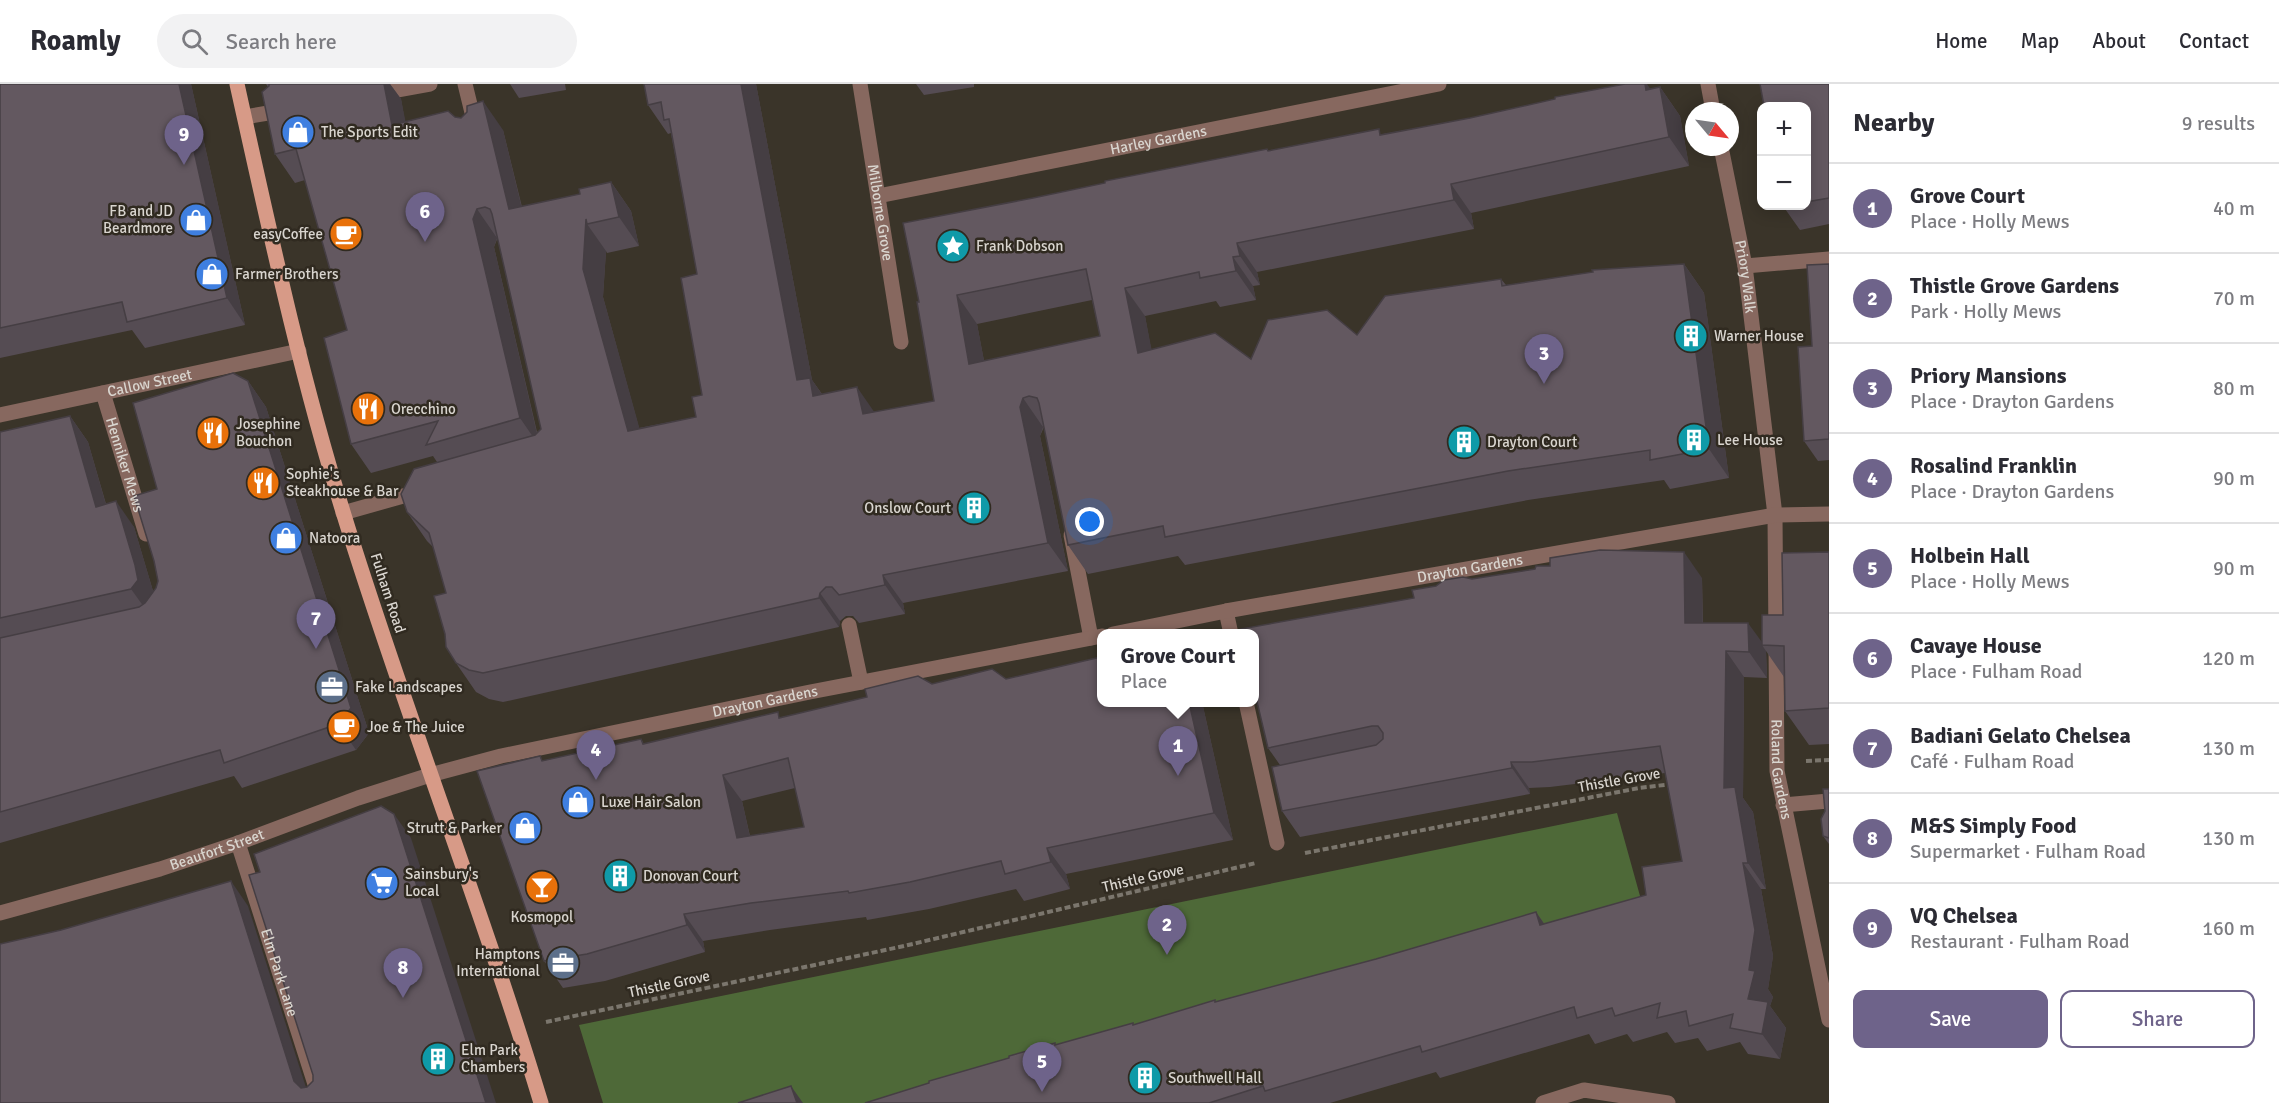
<!DOCTYPE html>
<meta charset="utf-8">
<style>
body{margin:0;font-family:Signika,sans-serif;background:#f2f2f3;color:#2b2b33}
.controls{position:absolute;right:18px;top:18px;display:grid;overflow:hidden;border-radius:12px;box-shadow:0 3px 15px #0003}
.controls button{width:54px;height:54px;display:grid;place-items:center;padding:0;border:0;border-bottom:2px solid #e1e1e2;background:#fff;color:#2b2b33;font:30px sans-serif}
.compass{position:absolute;left:1685px;top:18px;width:54px;height:54px;border-radius:50%;background:#fff;box-shadow:0 3px 15px #0003;rotate:119deg}
.you{position:absolute;left:1090px;top:438px;width:21px;height:21px;margin:-15px;border:4px solid #fff;border-radius:50%;background:#1a73e8;box-shadow:0 0 0 9px #1a73e833}
.badge{display:grid;place-items:center;width:39px;height:39px;border-radius:50%;background:#6e638a;color:#fff;font-size:20px;font-weight:700}
.pin{position:absolute;translate:-50% -50px;filter:drop-shadow(0 2px 3px #0008)}
.pin::after{content:'';position:absolute;top:32px;width:21px;height:18px;background:inherit;clip-path:polygon(0 0,100% 0,50% 100%)}
.popup{position:absolute;left:1097px;top:545px;width:162px;height:78px;box-sizing:border-box;display:grid;place-content:center;border-radius:12px;background:#fff;filter:drop-shadow(0 2px 4px #0005);font-size:20px;white-space:nowrap;color:#7c7c81}
.popup b{font-size:22px;color:#2b2b33}
.popup::after{content:'';position:absolute;left:50%;top:100%;margin-left:-12px;border:12px solid transparent;border-top-color:#fff}
.list{margin:0;padding:0;list-style:none}
h2{display:flex;justify-content:space-between;align-items:center;height:78px;margin:0;padding:0 24px;font-size:26px}
h2 small{font-size:20px;font-weight:400;color:#7c7c81}
.list li{display:grid;grid-template-columns:39px 1fr auto;gap:18px;align-items:center;box-sizing:border-box;height:90px;padding:0 24px;border-top:2px solid #e1e1e2}
.list b{display:block;font-size:22px;white-space:nowrap}
.list p{margin:0;font-size:20px;white-space:nowrap;color:#7c7c81}
.list em{font-size:20px;font-style:normal;color:#7c7c81}
.actions{display:flex;gap:12px;padding:18px 24px}
.actions a{flex:1;padding:14px 0;border:2px solid #6e638a;border-radius:12px;text-align:center;font-size:21px;color:#6e638a}
.actions .main{background:#6e638a;color:#fff}
.icon{flex:none;width:33px;height:33px;fill:none;stroke:currentColor;stroke-width:2;stroke-linecap:round;stroke-linejoin:round}
.map{position:relative;flex:none;width:1829px;height:1019px;overflow:hidden}
header{display:flex;align-items:center;gap:36px;box-sizing:border-box;height:84px;padding:0 30px;background:#fff;border-bottom:2px solid #e1e1e2}
header strong{font-size:28px}
nav{display:flex;gap:33px;margin-inline-start:auto;font-size:21px}
.search{width:420px;height:54px;background:#f2f2f3;display:flex;align-items:center;gap:15px;box-sizing:border-box;padding:0 21px;border-radius:33px;color:#7c7c81;font-size:22px}
main{display:flex}
aside{flex:1;background:#fff}
.map>svg:first-child{display:block}
.green{fill:#4e6938}
.lines{fill:none;stroke-linecap:round;stroke-linejoin:round}
.path{stroke:#7b766d;stroke-width:4;stroke-dasharray:6 3;stroke-linecap:butt}
.minor{stroke:#87685f;stroke-width:15}
.major{stroke:#d79a87;stroke-width:15}
.wall{fill:#554c53;fill-rule:evenodd}
.shaded-wall{fill:#453e43}
.building{fill:#635860;stroke:#453e43;stroke-width:1.5;fill-rule:evenodd}
.labels{text-anchor:middle;stroke-width:5;stroke-linejoin:round;paint-order:stroke}
.poi-label{font-size:15px;fill:#d9d5cf;stroke:#302a20;text-anchor:start}
.street-label{font-size:15px;fill:#d9d5cf;stroke:#302a20}
</style>
<header>
<strong>Roamly</strong>
<div class="search"><svg class="icon" aria-label="search" viewBox="0 0 24 24"><circle cx="10" cy="10" r="6"/><path d="M15 15l6 6"/></svg>Search here</div>
<nav><a>Home</a><a>Map</a><a>About</a><a>Contact</a></nav>
</header>
<main>
<div class="map">
<svg width="1829" height="1019" viewBox="0 0 1829 1019">
<rect width="100%" height="100%" fill="#3a3429"/>
<path class="green" d="M1617 729 1645 830 1561 836 1370 881 923 1019H603L579 941Z"/>
<g class="lines">
<g class="path">
<path d="M1806 677 1829 676"/>
<path d="M1305 769 1639 704 1672 700"/>
<path d="M546 938 904 862 1256 779"/>
</g>
<g class="minor">
<path d="M465 0 475 41"/>
<path id="s1" d="M860 0 901 258"/>
<path d="M1708 0 1713 27"/>
<path d="M375 10 430 0"/>
<path d="M245 33 280 27"/>
<path id="s2" d="M1721 63 1745 182 1775 431 1777 687 1829 936"/>
<path id="s3" d="M878 112 1439 0"/>
<path d="M1745 182 1829 175"/>
<path id="s4" d="M103 309 146 450"/>
<path id="s5" d="M0 331 299 267"/>
<path d="M343 429 421 407"/>
<path d="M1071 451 1091 554"/>
<path d="M1226 527 1231 550"/>
<path d="M849 541 861 598"/>
<path id="s6" d="M1113 550 1226 527 1775 431 1829 430"/>
<path d="M1246 618 1277 759"/>
<path d="M1783 721 1829 717"/>
<path id="s7" d="M238 759 321 1019"/>
<path id="s8" d="M0 829 160 785 238 759 358 714 430 691 501 672 810 608 1102 552"/>
<path d="M1543 1019 1584 1006 1668 1019"/>
</g>
<path class="major" d="M237 0C269 144 300 290 344 431 405 629 481 821 541 1019"/>
</g>
<g class="wall">
<path d="M0 0H191L245 241 145 264 132 246 0 274Z"/>
<path d="M266 0H390L401 15 405 38 455 33 503 46 522 123 580 110 611 98 631 127 639 162 607 169 606 167 603 213 639 344 696 333 702 311 697 190 671 49 668 50 648 21 644 0H756L812 296 822 310 874 328 934 317 919 218 1033 114 1267 65 1269 67 1383 50 1660 3 1680 32 1689 82 1471 129 1474 145 1257 188 1260 201 1253 202 1256 216 1220 223 1216 217 1145 232 1151 265 1251 275 1357 251 1501 195 1506 201 1684 180 1704 209 1729 394 1670 405 1664 396 1528 416 1185 481 1178 472 1088 490 1068 461 1044 343 1040 352 1068 487 903 519 905 530 859 539 853 532H846L840 537 839 543 503 618 489 615 476 608 456 579 446 509 433 463 427 457 407 428 437 378 433 372 371 389 351 360 347 246 305 96 295 99 275 70 268 3ZM498 153 541 345 537 348 494 163ZM1092 216 1100 252 984 277 977 240Z"/>
<path d="M510 0H565L566 6 519 14Z"/>
<path d="M916 0H974V3L924 11Z"/>
<path d="M1829 0V140L1800 146 1783 122H1806V22Z"/>
<path d="M1829 180V376L1818 377 1804 357 1812 262Z"/>
<path d="M248 297 266 323 369 649 356 666 242 704 234 692 0 759V348L70 332 88 358 106 420 134 443 153 507 156 504 158 497 157 405Z"/>
<path d="M1829 468V660L1809 661 1785 627 1784 593 1766 567 1767 594 1744 593 1743 714 1753 728 1766 805H1761L1773 872 1768 905 1773 913 1770 922 1786 944 1780 975 1748 970 1740 958 1707 967 1698 954 1675 959 1667 948 1633 958 1627 950 1595 960 1589 950 1440 994 1436 988 1330 1019H865L1056 961 1133 939 1134 941 1215 916 1216 918 1376 875 1536 828 1544 840 1646 811 1682 777 1665 689 1550 703 1529 704 1530 710 1300 753 1282 727 1280 681 1268 664 1414 514 1436 502 1472 495 1702 494 1703 539 1762 559Z"/>
<path d="M1006 595 1101 618H1202L1233 756 1066 790 1070 805 1024 817 1016 805 929 825 867 836 866 833 770 846 703 857 705 868 605 897 563 904 544 877V677L641 655 644 660 782 633 932 600ZM795 704 804 743 750 752 742 717Z"/>
<path d="M1829 705V760L1823 752 1825 727Z"/>
</g>
<g class="shaded-wall">
<path d="M179 0H191L245 241 227 214Z"/>
<path d="M384 0H390L401 15 412 70 392 41Z"/>
<path d="M741 0H756L812 296 830 322 833 341 797 296Z"/>
<path d="M1645 0H1647L1664 25 1660 3 1680 32 1689 82 1669 53 1646 6Z"/>
<path d="M483 17 503 46 529 154 509 125Z"/>
<path d="M611 98 631 127 639 162 619 133Z"/>
<path d="M1451 100 1471 129 1474 145 1454 116Z"/>
<path d="M477 125 497 154 494 163 540 363 520 334 473 135Z"/>
<path d="M586 135 587 140 606 167 603 213 648 375 628 347 583 185Z"/>
<path d="M1237 159 1257 188 1260 201 1240 172Z"/>
<path d="M1233 173 1253 202 1256 216 1236 187Z"/>
<path d="M1684 180 1704 209 1729 394 1709 365Z"/>
<path d="M1125 204 1145 232 1158 298 1138 269Z"/>
<path d="M957 211 977 240 990 308 969 280Z"/>
<path d="M248 297 266 323 369 649 356 666 338 640Z"/>
<path d="M857 303 877 332 863 330Z"/>
<path d="M1023 314 1043 343 1040 352 1068 487 1048 459 1020 323Z"/>
<path d="M70 332 88 358 114 449 96 423Z"/>
<path d="M116 417 134 443 153 507 149 530 131 505Z"/>
<path d="M1684 468 1702 494 1703 565 1685 539Z"/>
<path d="M883 491 903 519 905 530 885 501Z"/>
<path d="M820 509 840 537 839 543 819 514Z"/>
<path d="M1748 539 1764 561H1762L1766 567 1767 594 1749 568Z"/>
<path d="M1726 567 1744 593 1743 714 1753 728 1766 805 1748 779 1724 704Z"/>
<path d="M1189 618H1202L1233 756 1214 729Z"/>
<path d="M1511 678 1529 704 1530 710 1512 684Z"/>
<path d="M723 691 742 717 756 780 737 754Z"/>
<path d="M394 730 411 754 496 1019H486Z"/>
<path d="M1047 764 1066 790 1070 805 1051 778Z"/>
<path d="M1743 779 1761 805 1773 872 1768 905 1773 913 1770 922 1786 944 1780 975 1762 950 1748 915 1749 886Z"/>
<path d="M231 797 248 822 311 1019 294 997Z"/>
<path d="M1536 828 1554 854 1540 841Z"/>
<path d="M684 830 703 857 705 868 687 841Z"/>
<path d="M791 1002 803 1019H797Z"/>
</g>
<g class="building">
<path d="M0 0H179L227 214 127 238 122 218 0 244Z"/>
<path d="M269 0H384L392 41 448 27 455 33 461 34 467 28V22L483 17 509 125 580 110 579 105 611 98 619 133 587 140 586 135 583 185 628 347 696 333 692 313 702 311 681 194 697 190 669 35 664 36 661 18 648 21 644 0H741L797 296 810 294 813 312 857 303 863 330 934 317 917 218H919L903 139 1033 114 1105 99V97L1267 65 1268 67 1379 45 1380 51 1470 34 1555 15V13L1625 0H1645L1646 6 1660 3 1669 53 1451 100 1454 116 1237 159 1240 172 1233 173 1236 187 1200 194 1199 188 1125 204 1138 269 1215 249 1251 275 1268 236 1327 226 1357 251 1385 212 1501 195 1502 202 1593 188 1592 186 1684 180 1709 365 1650 376V366L1508 387 1165 453 1163 442 1068 461 1039 319 1037 314 1029 312 1023 314 1020 323 1048 459 883 491 885 501 839 511 832 503H826L820 509 819 514 483 589 469 586 456 579 446 563 445 550 434 512 446 509 429 449 407 428 401 410 414 385 535 351 541 345 492 130 490 125 485 123 477 125 473 135 520 334 426 361 438 337 351 360 324 254 347 246 296 65 275 70 262 8 269 2ZM1086 185 1100 252 969 280 957 211Z"/>
<path d="M1760 0H1829V114L1806 118V22H1764Z"/>
<path d="M1829 180V355L1804 357 1798 263 1812 262 1807 181Z"/>
<path d="M233 289 248 297 351 624 338 640 224 679 220 666 0 728V554L139 523 145 519 156 504 158 497 154 477 134 412 157 405 133 319Z"/>
<path d="M70 332 96 423 116 417 135 481 138 496 131 505 0 534V348Z"/>
<path d="M1600 466 1684 468 1685 539H1748L1749 568 1726 567 1724 704 1735 703 1748 779H1743L1755 846 1749 886 1755 887 1748 915 1768 918 1762 950 1730 944 1733 930 1689 942 1686 927 1657 934 1660 919 1615 932 1612 924 1577 934 1574 923 1422 968 1420 962 1265 1007 1263 1002 1209 1019H865L929 999V997L1009 974V972L1055 959V961L1133 939V941L1215 916V918L1376 875 1536 828 1540 841 1646 811 1642 783 1682 777 1660 662 1532 678H1511L1512 684 1282 727 1272 683 1376 661 1383 655V649L1378 642H1372L1268 664 1254 605V549H1242L1241 545 1414 514 1412 506 1436 502 1444 496 1463 493 1472 495 1535 485 1536 482H1550V474Z"/>
<path d="M1829 468V624L1785 627 1784 562 1762 561V531H1783L1782 469Z"/>
<path d="M1101 573V618H1189L1214 729 1047 764 1051 778 1005 790 1001 777 910 798 849 809 848 807 751 819 684 830 687 841 587 870 544 877 477 687 540 672 542 677 641 655 643 660 778 628 779 634 867 613 865 605 918 592 932 600 992 585 1006 595ZM788 674 804 743 737 754 723 691Z"/>
<path d="M1823 705H1829V754L1823 752 1821 735 1825 727Z"/>
<path d="M381 722 394 730 486 1019H0V860L61 846 231 797 294 997 301 1004 307 1003 313 997V991L249 791 260 788 254 770Z"/>
<path d="M791 1002 797 1019H738Z"/>
</g>
<defs>
<g id="shop-disc" transform="scale(1.725)"><circle r="9.5" fill="#3f7fe0" stroke="#302a20"/><path d="M-5-2.5h2.3a2.7 3.5 0 0 1 5.4 0H5L5.5 6h-11ZM-1.5-2.5h3a1.5 2.3 0 0 0-3 0Z" fill="#fff"/></g>
<g id="cafe-disc" transform="scale(1.725)"><circle r="9.5" fill="#e8710a" stroke="#302a20"/><path d="M-5.5-4.5H6V0H3Q3 3.5 0 3.5H-2.5Q-5.5 3.5-5.5 0ZM3-3.2v2h1.7v-2ZM-6 4.5H4V6H-6Z" fill="#fff"/></g>
<g id="sight-disc" transform="scale(1.725)"><circle r="9.5" fill="#0f9aa8" stroke="#302a20"/><path d="M0-6L1.8-2.2L6-1.7L2.9 1.2L3.7 5.4L0 3.3L-3.7 5.4L-2.9 1.2L-6-1.7L-1.8-2.2Z" fill="#fff"/></g>
<g id="building-disc" transform="scale(1.725)"><circle r="9.5" fill="#0f9aa8" stroke="#302a20"/><path d="M-4-6H4V6H1V3H-1V6H-4ZM-2.5-4.3h1.7v1.8h-1.7ZM.8-4.3h1.7v1.8H.8ZM-2.5-1h1.7V.8h-1.7ZM.8-1h1.7V.8H.8Z" fill="#fff"/></g>
<g id="restaurant-disc" transform="scale(1.725)"><circle r="9.5" fill="#e8710a" stroke="#302a20"/><path d="M-5-6h1v4h1v-4h1v4h1v-4h1v5L-1.5 .5V6h-2V.5L-5-1ZM5-6V6H3V1.5H1.5Q1.5-4 5-6Z" fill="#fff"/></g>
<g id="office-disc" transform="scale(1.725)"><circle r="9.5" fill="#5c6f8a" stroke="#302a20"/><path d="M-6-3h4V-5.5h4V-3h4V5H-6ZM-1-4.5V-3h2v-1.5ZM-6 0V1H6V0Z" fill="#fff"/></g>
<g id="supermarket-disc" transform="scale(1.725)"><circle r="9.5" fill="#3f7fe0" stroke="#302a20"/><path d="M-6-5.5h2.5l.6 2H6L4.5 2H-2.5L-4.4-4H-6ZM-1.5 3.2a1.3 1.3 0 1 0 .1 0ZM3 3.2a1.3 1.3 0 1 0 .1 0Z" fill="#fff"/></g>
<g id="bar-disc" transform="scale(1.725)"><circle r="9.5" fill="#e8710a" stroke="#302a20"/><path d="M-6-5H6L.8 .8V4.5H3.5V6h-7V4.5H-.8V.8Z" fill="#fff"/></g>
</defs>
<g fill-rule="evenodd">
<use href="#shop-disc" x="298" y="48"/>
<use href="#shop-disc" x="196" y="136"/>
<use href="#cafe-disc" x="346" y="150"/>
<use href="#sight-disc" x="953" y="162"/>
<use href="#shop-disc" x="212" y="190"/>
<use href="#building-disc" x="1691" y="252"/>
<use href="#restaurant-disc" x="368" y="325"/>
<use href="#restaurant-disc" x="213" y="349"/>
<use href="#building-disc" x="1694" y="356"/>
<use href="#building-disc" x="1464" y="358"/>
<use href="#restaurant-disc" x="263" y="399"/>
<use href="#building-disc" x="974" y="424"/>
<use href="#shop-disc" x="286" y="454"/>
<use href="#office-disc" x="332" y="603"/>
<use href="#cafe-disc" x="344" y="643"/>
<use href="#shop-disc" x="578" y="718"/>
<use href="#shop-disc" x="525" y="744"/>
<use href="#building-disc" x="620" y="792"/>
<use href="#supermarket-disc" x="382" y="799"/>
<use href="#bar-disc" x="542" y="803"/>
<use href="#office-disc" x="563" y="879"/>
<use href="#building-disc" x="438" y="975"/>
<use href="#building-disc" x="1145" y="994"/>
</g>
<g class="labels">
<g class="poi-label">
<text x="321" y="53">The Sports Edit</text>
<text x="173" y="132" text-anchor="end">FB and JD<tspan x="173" dy="17">Beardmore</tspan></text>
<text x="323" y="155" text-anchor="end">easyCoffee</text>
<text x="976" y="167">Frank Dobson</text>
<text x="235" y="195">Farmer Brothers</text>
<text x="1714" y="257">Warner House</text>
<text x="391" y="330">Orecchino</text>
<text x="236" y="345">Josephine<tspan x="236" dy="17">Bouchon</tspan></text>
<text x="1717" y="361">Lee House</text>
<text x="1487" y="363">Drayton Court</text>
<text x="286" y="395">Sophie's<tspan x="286" dy="17">Steakhouse &amp; Bar</tspan></text>
<text x="951" y="429" text-anchor="end">Onslow Court</text>
<text x="309" y="459">Natoora</text>
<text x="355" y="608">Fake Landscapes</text>
<text x="367" y="648">Joe &amp; The Juice</text>
<text x="601" y="723">Luxe Hair Salon</text>
<text x="502" y="749" text-anchor="end">Strutt &amp; Parker</text>
<text x="405" y="795">Sainsbury's<tspan x="405" dy="17">Local</tspan></text>
<text x="643" y="797">Donovan Court</text>
<text x="542" y="838" text-anchor="middle">Kosmopol</text>
<text x="540" y="875" text-anchor="end">Hamptons<tspan x="540" dy="17">International</tspan></text>
<text x="461" y="971">Elm Park<tspan x="461" dy="17">Chambers</tspan></text>
<text x="1168" y="999">Southwell Hall</text>
</g>
<g class="street-label">
<text dy="5" stroke="none"><textPath href="#s3" startOffset="286">Harley Gardens</textPath></text>
<text dy="5" stroke="none"><textPath href="#s1" startOffset="130">Milborne Grove</textPath></text>
<text dy="5" stroke="none"><textPath href="#s2" startOffset="132">Priory Walk</textPath></text>
<text dy="5" stroke="none"><textPath href="#s5" startOffset="153">Callow Street</textPath></text>
<text dy="5" stroke="none"><textPath href="#s4" startOffset="75">Henniker Mews</textPath></text>
<text dy="5" stroke="none"><textPath href="#s6" startOffset="363">Drayton Gardens</textPath></text>
<text transform="translate(388 509) rotate(72)" y="5">Fulham Road</text>
<text dy="5" stroke="none"><textPath href="#s8" startOffset="795">Drayton Gardens</textPath></text>
<text dy="5" stroke="none"><textPath href="#s2" startOffset="627">Roland Gardens</textPath></text>
<text transform="translate(1619 696) rotate(-10)" y="5">Thistle Grove</text>
<text dy="5" stroke="none"><textPath href="#s8" startOffset="226">Beaufort Street</textPath></text>
<text transform="translate(1143 794) rotate(-13)" y="5">Thistle Grove</text>
<text dy="5" stroke="none"><textPath href="#s7" startOffset="136">Elm Park Lane</textPath></text>
<text transform="translate(669 900) rotate(-12)" y="5">Thistle Grove</text>
</g>
</g>
</svg>
<div class="controls">
<button>+</button>
<button>−</button>
</div>
<svg class="compass" viewBox="-18 -18 36 36"><path d="M0-13l5 13h-10z" fill="#e53935"/><path d="M0 13l5-13h-10z" fill="#7c7c81"/></svg>
<div class="you"></div>
<div class="pin badge" style="left:1178px;top:692px">1</div>
<div class="popup"><b>Grove Court</b>Place</div>
<div class="pin badge" style="left:1167px;top:871px">2</div>
<div class="pin badge" style="left:1544px;top:300px">3</div>
<div class="pin badge" style="left:596px;top:696px">4</div>
<div class="pin badge" style="left:1042px;top:1008px">5</div>
<div class="pin badge" style="left:425px;top:158px">6</div>
<div class="pin badge" style="left:316px;top:565px">7</div>
<div class="pin badge" style="left:403px;top:914px">8</div>
<div class="pin badge" style="left:184px;top:81px">9</div>
</div>
<aside>
<h2>Nearby<small>9 results</small></h2>
<ul class="list">
<li><span class="badge">1</span><div><b>Grove Court</b><p>Place · Holly Mews</p></div><em>40 m</em></li>
<li><span class="badge">2</span><div><b>Thistle Grove Gardens</b><p>Park · Holly Mews</p></div><em>70 m</em></li>
<li><span class="badge">3</span><div><b>Priory Mansions</b><p>Place · Drayton Gardens</p></div><em>80 m</em></li>
<li><span class="badge">4</span><div><b>Rosalind Franklin</b><p>Place · Drayton Gardens</p></div><em>90 m</em></li>
<li><span class="badge">5</span><div><b>Holbein Hall</b><p>Place · Holly Mews</p></div><em>90 m</em></li>
<li><span class="badge">6</span><div><b>Cavaye House</b><p>Place · Fulham Road</p></div><em>120 m</em></li>
<li><span class="badge">7</span><div><b>Badiani Gelato Chelsea</b><p>Café · Fulham Road</p></div><em>130 m</em></li>
<li><span class="badge">8</span><div><b>M&amp;S Simply Food</b><p>Supermarket · Fulham Road</p></div><em>130 m</em></li>
<li><span class="badge">9</span><div><b>VQ Chelsea</b><p>Restaurant · Fulham Road</p></div><em>160 m</em></li>
</ul>
<div class="actions"><a class="main">Save</a><a>Share</a></div>
</aside>
</main>
